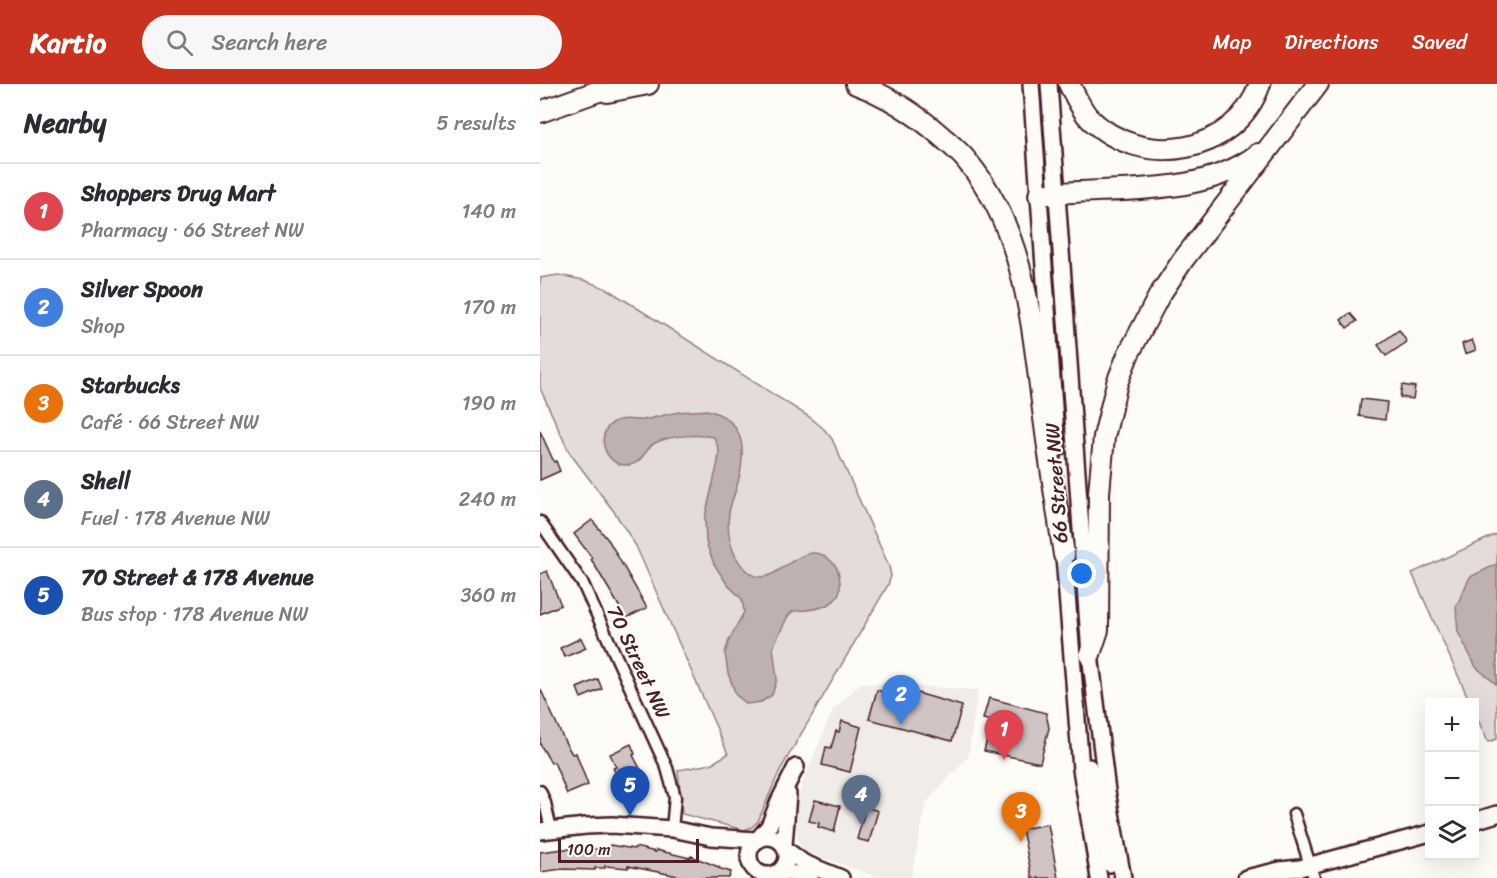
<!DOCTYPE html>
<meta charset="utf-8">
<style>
body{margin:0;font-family:Sriracha,sans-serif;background:#f7f7f7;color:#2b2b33}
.controls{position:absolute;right:18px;bottom:18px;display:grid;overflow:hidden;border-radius:0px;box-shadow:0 6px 24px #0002}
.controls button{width:54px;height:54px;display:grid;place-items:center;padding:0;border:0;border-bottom:2px solid #e1e1e2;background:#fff;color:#2b2b33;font:30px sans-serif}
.scale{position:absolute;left:18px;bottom:15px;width:141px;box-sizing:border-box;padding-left:6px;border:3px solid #4a1f2b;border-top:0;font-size:16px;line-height:21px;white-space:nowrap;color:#4a1f2b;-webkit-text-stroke:4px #fdfcf7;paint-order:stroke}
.you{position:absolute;left:542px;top:490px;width:21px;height:21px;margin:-15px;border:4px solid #fff;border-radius:50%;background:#1a73e8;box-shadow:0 0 0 9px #1a73e833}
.badge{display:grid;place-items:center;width:39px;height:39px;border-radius:50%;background:#c8321e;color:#fff;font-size:20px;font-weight:700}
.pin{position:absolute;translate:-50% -50px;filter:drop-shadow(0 2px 3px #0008)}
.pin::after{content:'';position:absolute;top:32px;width:21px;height:18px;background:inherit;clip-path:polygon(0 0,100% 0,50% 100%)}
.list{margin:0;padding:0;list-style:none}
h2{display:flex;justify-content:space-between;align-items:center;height:78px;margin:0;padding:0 24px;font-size:26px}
h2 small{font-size:20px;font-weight:400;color:#7c7c81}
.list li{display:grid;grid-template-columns:39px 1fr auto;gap:18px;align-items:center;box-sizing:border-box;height:96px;padding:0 24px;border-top:2px solid #e1e1e2}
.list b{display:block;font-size:22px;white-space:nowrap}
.list p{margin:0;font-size:20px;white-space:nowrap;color:#7c7c81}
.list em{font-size:20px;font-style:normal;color:#7c7c81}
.icon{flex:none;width:33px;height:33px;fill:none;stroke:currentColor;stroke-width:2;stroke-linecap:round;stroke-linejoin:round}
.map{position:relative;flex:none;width:957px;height:794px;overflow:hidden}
header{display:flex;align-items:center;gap:36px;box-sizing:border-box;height:84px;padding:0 30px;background:#c8321e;color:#fff}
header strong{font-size:28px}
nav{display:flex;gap:33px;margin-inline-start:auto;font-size:21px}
.search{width:420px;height:54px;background:#f7f7f7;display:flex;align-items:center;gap:15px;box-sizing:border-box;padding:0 21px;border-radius:33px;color:#7c7c81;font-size:22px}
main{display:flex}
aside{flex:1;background:#fff}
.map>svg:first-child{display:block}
.built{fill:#f0ece8}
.green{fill:#e3dcda;stroke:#967e82;stroke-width:1.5}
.water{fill:#c0b1b1;stroke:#91777b;stroke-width:1.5}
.building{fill:#d0c5c4;stroke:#4a1f2b;stroke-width:1.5}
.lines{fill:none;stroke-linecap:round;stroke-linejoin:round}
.street-casing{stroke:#4a1f2b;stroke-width:15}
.secondary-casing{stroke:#4a1f2b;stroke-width:20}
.highway-casing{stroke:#4a1f2b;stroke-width:24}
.street{stroke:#fdfcf7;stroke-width:10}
.secondary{stroke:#fdfcf7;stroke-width:15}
.highway{stroke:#fdfcf7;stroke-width:20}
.labels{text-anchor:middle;stroke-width:4.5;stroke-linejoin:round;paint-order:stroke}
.street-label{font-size:20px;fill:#4a1f2b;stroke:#fdfcf7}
</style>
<header>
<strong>Kartio</strong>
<div class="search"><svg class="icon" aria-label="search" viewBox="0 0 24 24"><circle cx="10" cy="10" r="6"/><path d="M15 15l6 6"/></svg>Search here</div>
<nav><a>Map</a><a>Directions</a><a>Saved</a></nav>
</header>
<main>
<aside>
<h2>Nearby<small>5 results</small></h2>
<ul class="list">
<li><span class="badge" style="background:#e0444e">1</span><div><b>Shoppers Drug Mart</b><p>Pharmacy · 66 Street NW</p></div><em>140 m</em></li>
<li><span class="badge" style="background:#3f7fe0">2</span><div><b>Silver Spoon</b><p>Shop</p></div><em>170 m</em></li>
<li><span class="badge" style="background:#e8710a">3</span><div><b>Starbucks</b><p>Café · 66 Street NW</p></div><em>190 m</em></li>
<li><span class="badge" style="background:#5c6f8a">4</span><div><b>Shell</b><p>Fuel · 178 Avenue NW</p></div><em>240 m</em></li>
<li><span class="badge" style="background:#1a4fb4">5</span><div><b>70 Street &amp; 178 Avenue</b><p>Bus stop · 178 Avenue NW</p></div><em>360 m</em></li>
</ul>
</aside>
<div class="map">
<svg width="957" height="794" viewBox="0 0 957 794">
<rect width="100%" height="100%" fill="#fdfcf7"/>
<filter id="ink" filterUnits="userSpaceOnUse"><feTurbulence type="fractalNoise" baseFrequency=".0167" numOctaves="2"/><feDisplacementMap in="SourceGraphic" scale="12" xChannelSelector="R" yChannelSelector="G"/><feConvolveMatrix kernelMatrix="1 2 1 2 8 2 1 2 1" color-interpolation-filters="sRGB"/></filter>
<g filter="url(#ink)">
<path class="built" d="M321 599 438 606 428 673 386 719 371 794H339L264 767 258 757 254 729 261 702 293 626Z"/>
<g class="green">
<path d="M18 191 44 196 67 205 271 334 284 345 292 355 349 482 351 492 348 501 239 688 218 737 212 743 204 746 142 730 138 686 171 680 188 670 96 462 75 429 29 368 0 304V194Z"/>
<path d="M957 450V655L948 658 935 629 934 618H930L872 489Z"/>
</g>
<g class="water">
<path d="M167 326C202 335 207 361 199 394 197 405 191 417 189 429 187 443 189 460 196 473 230 532 258 437 295 481 299 486 299 491 300 498 303 525 271 526 253 527L248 532 233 563 237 595 232 611 221 618 207 620 196 611 188 589 185 569 189 556 204 528 202 515 187 500 174 480 166 458 165 433 178 378 179 366 174 353C158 350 131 351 115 359 104 365 103 380 88 381 64 383 53 347 76 337 85 333 94 337 103 336 115 334 127 330 139 328 148 327 158 327 167 326Z"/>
<path d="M957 480V599L956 600 936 583 918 548 916 523 930 493Z"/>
</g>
<g class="building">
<path d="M810 229 817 237 807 244 801 236Z"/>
<path d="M859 246 867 258 846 272 838 261Z"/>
<path d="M932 256 936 266 925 270 922 260Z"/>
<path d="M862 301 875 303 873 315 860 313Z"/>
<path d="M821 315 847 318 845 336 819 332Z"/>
<path d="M0 347 14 378 16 377 20 387 0 396Z"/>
<path d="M52 436 69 457 107 524 86 534 51 475 52 474 34 450Z"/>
<path d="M7 487 21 521 0 530V490Z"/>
<path d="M41 554 46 564 25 573 20 564Z"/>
<path d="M58 595 62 605 41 614 37 604Z"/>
<path d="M0 604 26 660 32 670 36 669 48 701 27 710 14 678 11 679 0 660Z"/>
<path d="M337 606 374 617 377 609 422 622 412 657 329 635Z"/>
<path d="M449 614 506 629 509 644 500 679 444 667 452 637 443 635Z"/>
<path d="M302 637 321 643 310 688 282 681 286 663 291 664 296 647 299 648Z"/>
<path d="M91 660 95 670 93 671 108 700 87 710 73 684 76 683 70 670Z"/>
<path d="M275 716 300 722 294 748 278 743 279 739 269 737Z"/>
<path d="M326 723 338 727 329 758 317 755Z"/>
<path d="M508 740 518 794H492L482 745Z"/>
<path d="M70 761 94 765 95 763 116 768V766L150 774 151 772 179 783 178 784 191 788 189 794H148L88 782V784L65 782V784H55V786L22 785 0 788V768L24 765H70Z"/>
</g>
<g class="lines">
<g class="street-casing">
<g id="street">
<path d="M0 438 43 500 127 684 135 713 132 745"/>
<path d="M0 707 5 719 11 745"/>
<path d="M754 730 774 794"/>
</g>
</g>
<g class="secondary-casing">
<g id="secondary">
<path d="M491 0 517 365"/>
<path d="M509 0 550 570 567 707 583 794"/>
<path d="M523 460 541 685 559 794"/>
<path d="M549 683 570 780"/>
<path d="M934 737 957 730"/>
<path d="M0 747 46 742 72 741 132 745 171 753 216 756"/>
<circle cx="228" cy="772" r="19"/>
<path d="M218 755 229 742 239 717 256 683"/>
<path d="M244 761 248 710"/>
<path d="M245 765 264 779 301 794"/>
<path d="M236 789 247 788 270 794"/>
<path d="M706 794 740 786 760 784 890 749"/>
</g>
</g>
<g class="highway-casing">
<g id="highway">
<path d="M316 0C348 12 376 30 401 52 410 60 420 68 427 77 485 146 492 241 503 326 509 375 517 423 524 471"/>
<path d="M529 0C535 11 541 26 550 35 603 86 695 71 720 0"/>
<path d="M67 8 108 0"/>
<path d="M0 28 78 0"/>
<path d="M499 111C569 102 661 115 718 70"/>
<path d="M550 570 558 546 559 409 564 353 577 299 588 271 619 212 643 176 778 0"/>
</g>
</g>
<use href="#street" class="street"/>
<use href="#secondary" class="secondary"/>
<use href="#highway" class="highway"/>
</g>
</g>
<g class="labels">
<g class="street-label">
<text transform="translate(516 399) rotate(-94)" y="7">66 Street NW</text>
<text transform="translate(99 578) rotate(65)" y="7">70 Street NW</text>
</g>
</g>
</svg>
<div class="controls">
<button>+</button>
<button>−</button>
<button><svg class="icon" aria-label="layers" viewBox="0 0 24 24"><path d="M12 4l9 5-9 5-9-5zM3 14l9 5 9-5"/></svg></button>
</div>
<div class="scale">100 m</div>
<div class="you"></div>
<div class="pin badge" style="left:464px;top:676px;background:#e0444e">1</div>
<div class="pin badge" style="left:361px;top:641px;background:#3f7fe0">2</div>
<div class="pin badge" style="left:481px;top:758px;background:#e8710a">3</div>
<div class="pin badge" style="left:321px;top:741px;background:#5c6f8a">4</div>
<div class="pin badge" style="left:90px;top:732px;background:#1a4fb4">5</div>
</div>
</main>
